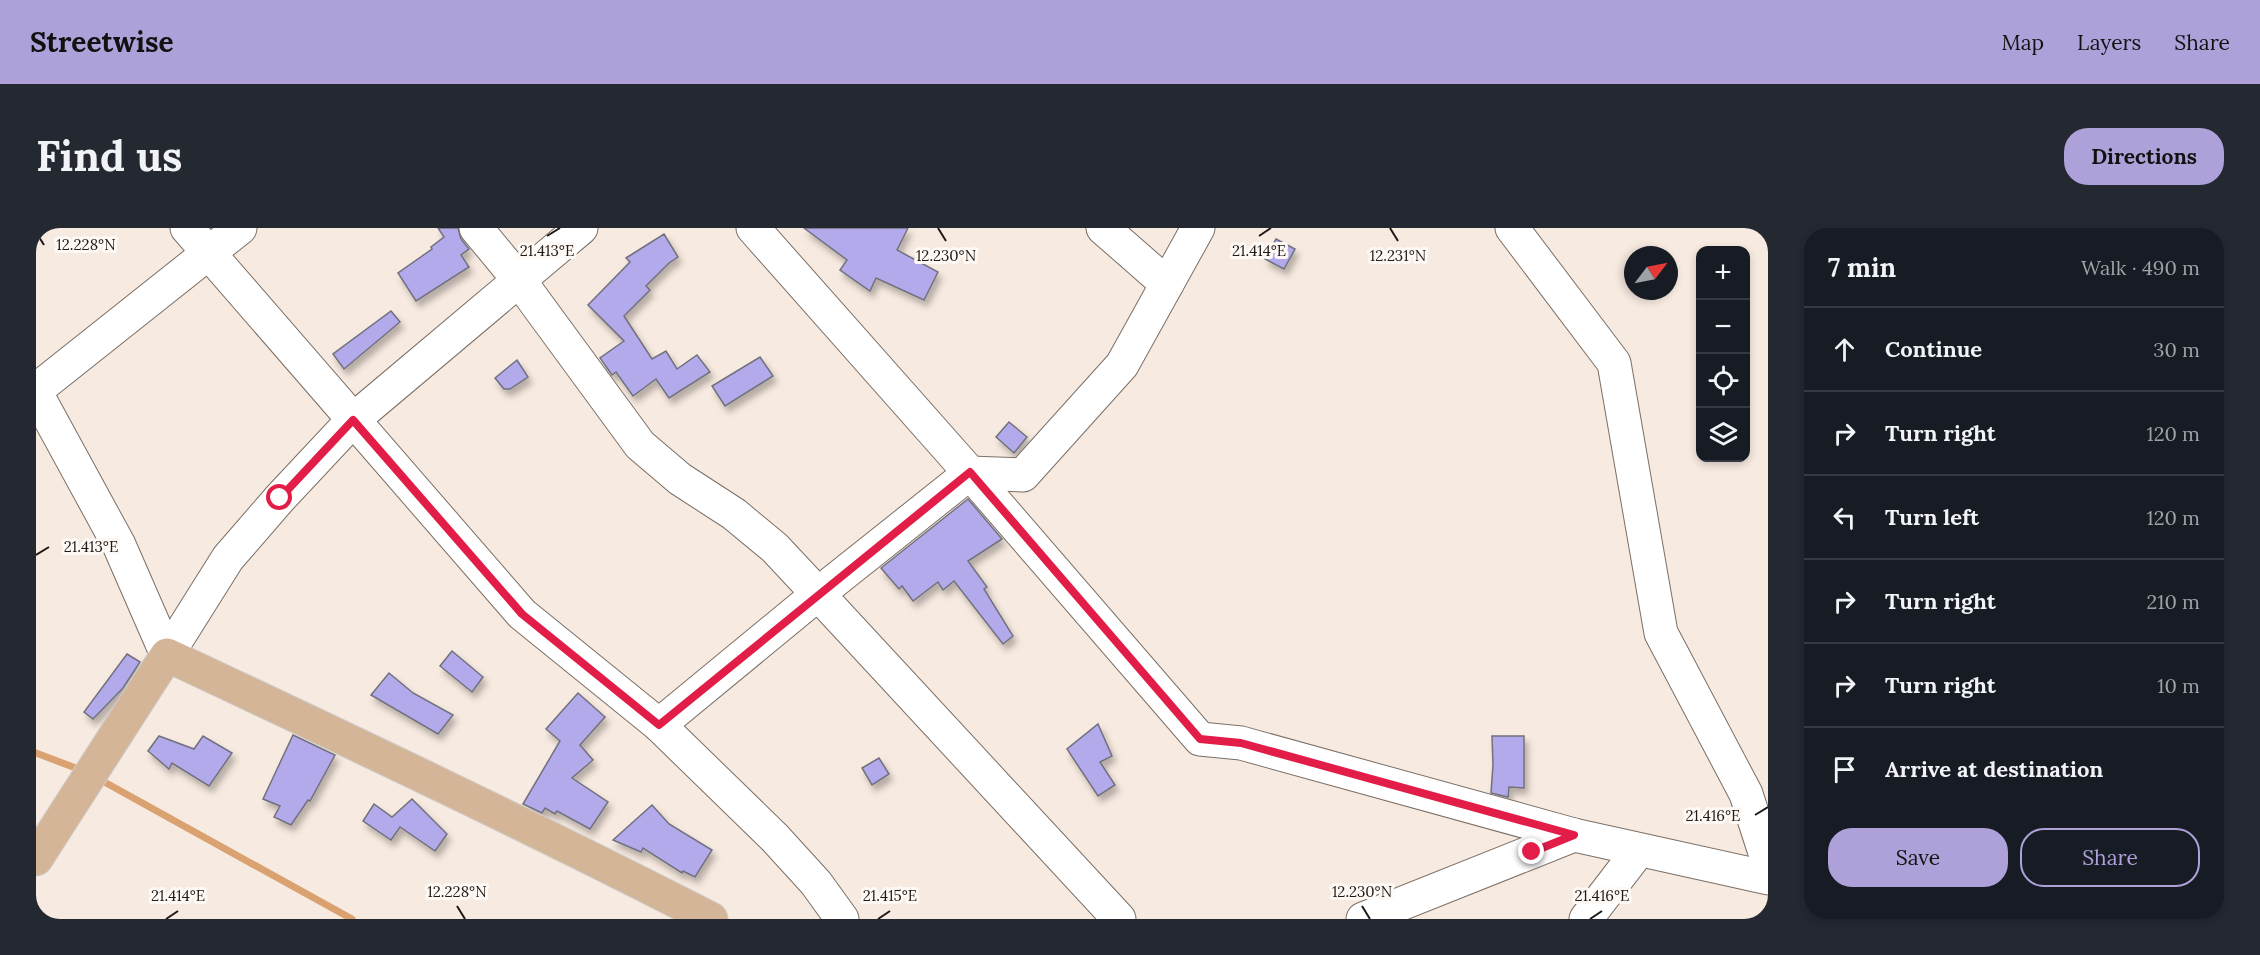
<!DOCTYPE html>
<meta charset="utf-8">
<style>
body{margin:0;font-family:Lora,serif;background:#242831;color:#f1f3f6}
.controls{position:absolute;right:18px;top:18px;display:grid;overflow:hidden;border-radius:12px;box-shadow:0 3px 9px #0003}
.controls button{width:54px;height:54px;display:grid;place-items:center;padding:0;border:0;border-bottom:2px solid #363941;background:#171b24;color:#f1f3f6;font:30px sans-serif}
.compass{position:absolute;left:1588px;top:18px;width:54px;height:54px;border-radius:50%;background:#171b24;box-shadow:0 3px 9px #0003;rotate:58deg}
.stop{position:absolute;width:18px;height:18px;margin:-14px;border:4px solid #e11d48;border-radius:50%;background:#fff}
.stop.end{background:#e11d48;border-color:#fff;box-shadow:0 2px 6px #0008}
.list{margin:0;padding:0;list-style:none}
h2{display:flex;justify-content:space-between;align-items:center;height:78px;margin:0;padding:0 24px;font-size:26px}
h2 small{font-size:20px;font-weight:400;color:#9ea1a6}
.list li{display:grid;grid-template-columns:39px 1fr auto;gap:18px;align-items:center;box-sizing:border-box;height:84px;padding:0 24px;border-top:2px solid #363941}
.list b{display:block;font-size:22px;white-space:nowrap}
.list em{font-size:20px;font-style:normal;color:#9ea1a6}
.actions{display:flex;gap:12px;padding:18px 24px}
.actions a{flex:1;padding:14px 0;border:2px solid #aea1d9;border-radius:24px;text-align:center;font-size:21px;color:#aea1d9}
.actions .main{background:#aea1d9;color:#111}
.icon{flex:none;width:33px;height:33px;fill:none;stroke:currentColor;stroke-width:2;stroke-linecap:round;stroke-linejoin:round}
.map{position:relative;flex:none;width:1732px;height:691px;overflow:hidden;border-radius:24px}
header{display:flex;align-items:center;gap:36px;box-sizing:border-box;height:84px;padding:0 30px;background:#aea1d9;color:#111}
header strong{font-size:28px}
nav{display:flex;gap:33px;margin-inline-start:auto;font-size:21px}
.intro{display:flex;align-items:center;justify-content:space-between;box-sizing:border-box;height:144px;padding:0 36px}
h1{margin:0;font-size:42px}
.button{padding:15px 27px;border-radius:24px;background:#aea1d9;color:#111;font-size:21px;font-weight:700}
main{display:flex;gap:36px;padding:0 36px}
aside{flex:1;background:#171b24;border-radius:24px;box-shadow:0 3px 9px #0003}
.map>svg:first-child{display:block}
.lines{fill:none;stroke-linecap:round;stroke-linejoin:round}
.stream{stroke:#d9a270;stroke-width:7}
.building{fill:#b2aaeb;stroke:#71707d;stroke-width:1.5;filter:url(#shadow)}
.minor-casing{stroke:#7b6f66;stroke-width:35}
.major-casing{stroke:#cecdcc;stroke-width:35}
.minor{stroke:#fff;stroke-width:33}
.major{stroke:#d5b598;stroke-width:33}
.route{stroke:#e11d48;stroke-width:8}
.ticks{fill:none;stroke:#1f1a17;stroke-width:2}
.ticks-label{font-size:15px;text-anchor:middle;fill:#1f1a17;stroke:#fef9f5;stroke-width:6;stroke-linejoin:round;paint-order:stroke}
</style>
<header>
<strong>Streetwise</strong>
<nav><a>Map</a><a>Layers</a><a>Share</a></nav>
</header>
<div class="intro"><h1>Find us</h1><a class="button">Directions</a></div>
<main>
<div class="map">
<svg width="1732" height="691" viewBox="0 0 1732 691">
<defs>
<filter id="shadow"><feDropShadow dx="3.5" dy="6" stdDeviation="3" flood-color="#0004"/></filter>
</defs>
<rect width="100%" height="100%" fill="#f7eae0"/>
<g class="lines">
<g class="stream">
<path d="M0 525 45 542"/>
<path d="M63 551 316 691"/>
</g>
</g>
<g class="building">
<path d="M402 0H422L425 11 433 21 425 27 433 39 380 73 362 45 396 21 395 19 408 9Z"/>
<path d="M768 0H872L861 22 902 44 888 72 840 50 834 63 804 42 811 32Z"/>
<path d="M628 6 642 29 633 35 610 58 614 62 588 88 616 131 630 123 641 141 661 127 674 144 633 170 620 151 597 168 580 144 576 147 564 130 588 113 552 77 594 34 590 30Z"/>
<path d="M1240 11 1259 21 1248 41 1229 31Z"/>
<path d="M355 83 364 94 308 141 297 126Z"/>
<path d="M724 129 737 148 689 178 676 158Z"/>
<path d="M481 132 492 149 474 161H468L459 150Z"/>
<path d="M973 194 991 209 978 225 960 209Z"/>
<path d="M932 271 966 311 932 333 951 359 948 361 977 408 967 416 918 353 907 362 902 354 877 373 866 358 863 361 845 340Z"/>
<path d="M416 423 447 449 436 464 404 438Z"/>
<path d="M91 426 104 434 87 460 57 491 48 484Z"/>
<path d="M353 445 377 465 417 487 402 506 335 467Z"/>
<path d="M542 465 569 489 544 517 557 532 536 550 572 574 554 601 521 583 519 586 509 580 506 585 487 576 524 513 510 501Z"/>
<path d="M1062 496 1076 528 1064 534 1079 557 1062 568 1031 521Z"/>
<path d="M257 507 299 527 274 573 272 572 255 597 238 589 244 578 227 571Z"/>
<path d="M123 508 158 521 167 508 196 525 173 558 136 535 133 541 112 523Z"/>
<path d="M1456 508H1488V560L1473 559 1472 569 1455 565 1457 537Z"/>
<path d="M843 530 853 546 836 557 826 540Z"/>
<path d="M376 571 411 606 399 623 364 599 355 612 327 593 338 576 356 589Z"/>
<path d="M616 577 633 596 676 622 659 649 647 643 646 645 607 620 605 624 577 612Z"/>
</g>
<g class="lines">
<g class="minor-casing">
<g id="minor">
<path d="M151 0 486 386 623 497 739 610 780 655 806 691"/>
<path d="M440 0 483 52 604 217 644 251 698 286 739 320 782 366 623 497"/>
<path d="M717 0 934 245 1164 511 1205 515 1538 607 1732 650"/>
<path d="M1067 0 1131 56"/>
<path d="M1476 0 1578 135 1625 405 1710 566 1732 634"/>
<path d="M0 162 204 0"/>
<path d="M0 165 83 317 131 427"/>
<path d="M131 427 192 330 244 270 317 192 545 0"/>
<path d="M1083 691 782 366 934 245 987 247 1086 137 1162 0"/>
<path d="M1327 691 1538 607"/>
<path d="M1550 691 1603 622"/>
</g>
</g>
<g class="major-casing">
<path id="major" d="M0 631 131 427C314 513 496 599 675 691"/>
</g>
<use href="#minor" class="minor"/>
<use href="#major" class="major"/>
</g>
<g class="lines">
<path class="route" d="M244 270 317 192 486 386 623 497 934 244 1164 511 1205 515 1538 607 1496 624"/>
</g>
<path class="ticks" d="M902 0 910 13M1354 0 1362 13M0 4 8 17M511 8 524 0M1223 8 1235 0M0 327 13 319M1719 587 1732 579M421 678 429 691M1326 678 1334 691M130 691 142 683M842 691 854 683M1554 691 1566 683"/>
<g class="ticks-label">
<text x="50" y="22">12.228°N</text>
<text x="1223" y="28">21.414°E</text>
<text x="511" y="28">21.413°E</text>
<text x="910" y="33">12.230°N</text>
<text x="1362" y="33">12.231°N</text>
<text x="55" y="324">21.413°E</text>
<text x="1677" y="593">21.416°E</text>
<text x="421" y="669">12.228°N</text>
<text x="1326" y="669">12.230°N</text>
<text x="142" y="673">21.414°E</text>
<text x="854" y="673">21.415°E</text>
<text x="1566" y="673">21.416°E</text>
</g>
</svg>
<div class="controls">
<button>+</button>
<button>−</button>
<button><svg class="icon" aria-label="locate" viewBox="0 0 24 24"><circle cx="12" cy="12" r="6"/><path d="M12 2v4M12 18v4M2 12h4M18 12h4"/></svg></button>
<button><svg class="icon" aria-label="layers" viewBox="0 0 24 24"><path d="M12 4l9 5-9 5-9-5zM3 14l9 5 9-5"/></svg></button>
</div>
<svg class="compass" viewBox="-18 -18 36 36"><path d="M0-13l5 13h-10z" fill="#e53935"/><path d="M0 13l5-13h-10z" fill="#9ea1a6"/></svg>
<div class="stop" style="left:244px;top:270px"></div>
<div class="stop end" style="left:1496px;top:624px"></div>
</div>
<aside>
<h2>7 min<small>Walk · 490 m</small></h2>
<ul class="list">
<li><svg class="icon" aria-label="ahead" viewBox="0 0 24 24"><path d="M12 20V5M6 11l6-6 6 6"/></svg><div><b>Continue</b></div><em>30 m</em></li>
<li><svg class="icon" aria-label="right" viewBox="0 0 24 24"><path d="M7 20v-9h11M14 6l5 5-5 5"/></svg><div><b>Turn right</b></div><em>120 m</em></li>
<li><svg class="icon" aria-label="left" viewBox="0 0 24 24"><path d="M17 20v-9H6M10 6l-5 5 5 5"/></svg><div><b>Turn left</b></div><em>120 m</em></li>
<li><svg class="icon" aria-label="right" viewBox="0 0 24 24"><path d="M7 20v-9h11M14 6l5 5-5 5"/></svg><div><b>Turn right</b></div><em>210 m</em></li>
<li><svg class="icon" aria-label="right" viewBox="0 0 24 24"><path d="M7 20v-9h11M14 6l5 5-5 5"/></svg><div><b>Turn right</b></div><em>10 m</em></li>
<li><svg class="icon" aria-label="arrive" viewBox="0 0 24 24"><path d="M6 21V4h12l-3 4 3 4H6"/></svg><div><b>Arrive at destination</b></div></li>
</ul>
<div class="actions"><a class="main">Save</a><a>Share</a></div>
</aside>
</main>
